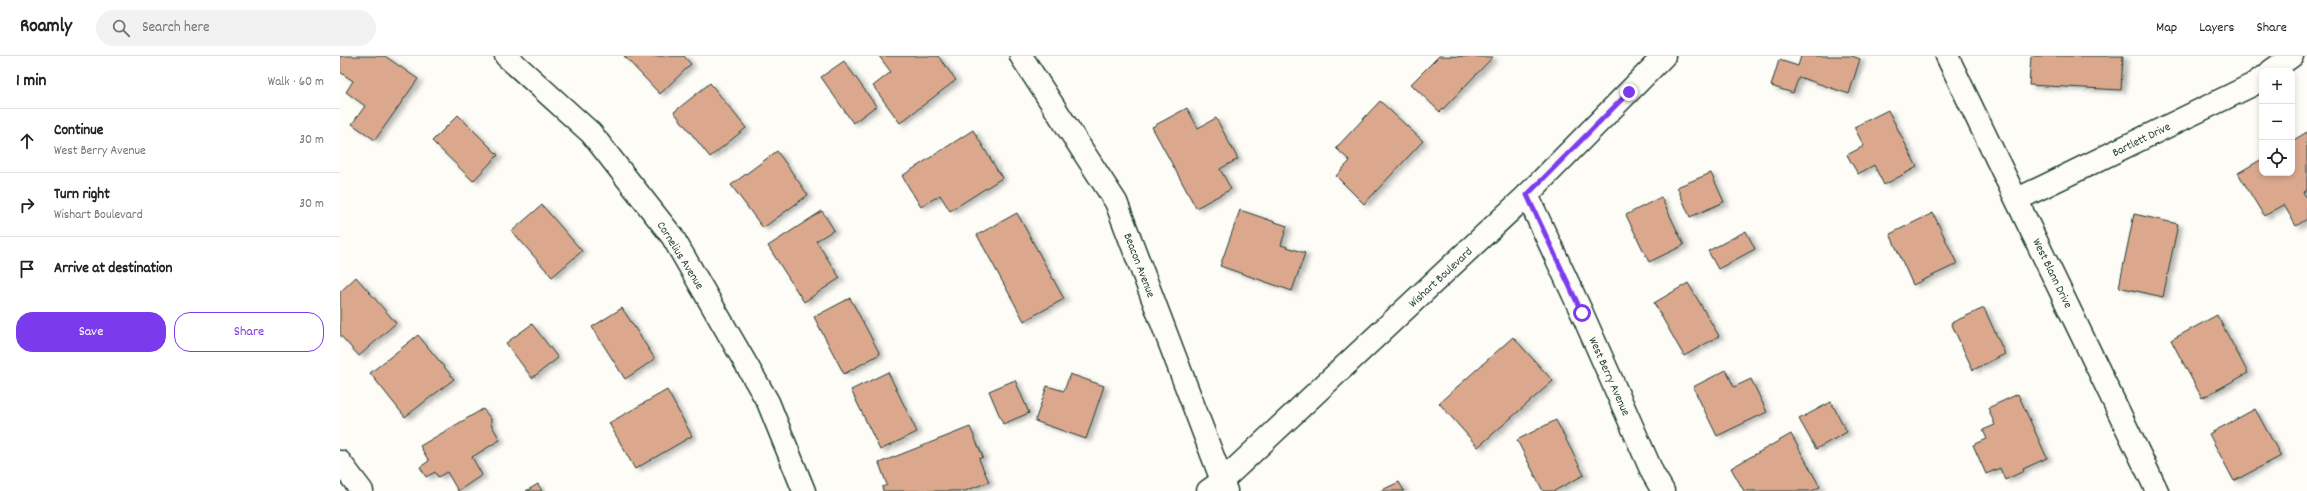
<!DOCTYPE html>
<meta charset="utf-8">
<style>
body{margin:0;font-family:Dekko,sans-serif;background:#f2f2f2;color:#202124}
.controls{position:absolute;right:12px;top:12px;display:grid;overflow:hidden;border-radius:8px;box-shadow:0 2px 6px #0003}
.controls button{width:36px;height:36px;display:grid;place-items:center;padding:0;border:0;border-bottom:1px solid #e0e0e0;background:#fff;color:#202124;font:20px sans-serif}
.stop{position:absolute;width:12px;height:12px;margin:-9px;border:3px solid #7c3aed;border-radius:50%;background:#fff}
.stop.end{background:#7c3aed;border-color:#fff;box-shadow:0 1px 4px #0008}
.list{margin:0;padding:0;list-style:none}
h2{display:flex;justify-content:space-between;align-items:center;height:52px;margin:0;padding:0 16px;font-size:17px}
h2 small{font-size:13px;font-weight:400;color:#757577}
.list li{display:grid;grid-template-columns:26px 1fr auto;gap:12px;align-items:center;box-sizing:border-box;height:64px;padding:0 16px;border-top:1px solid #e0e0e0}
.list b{display:block;font-size:15px;white-space:nowrap}
.list p{margin:0;font-size:13px;white-space:nowrap;color:#757577}
.list em{font-size:13px;font-style:normal;color:#757577}
.actions{display:flex;gap:8px;padding:12px 16px}
.actions a{flex:1;padding:9px 0;border:1px solid #7c3aed;border-radius:16px;text-align:center;font-size:14px;color:#7c3aed}
.actions .main{background:#7c3aed;color:#fff}
.icon{flex:none;width:22px;height:22px;fill:none;stroke:currentColor;stroke-width:2;stroke-linecap:round;stroke-linejoin:round}
.map{position:relative;flex:none;width:1967px;height:435px;overflow:hidden}
header{display:flex;align-items:center;gap:24px;box-sizing:border-box;height:56px;padding:0 20px;background:#fff;border-bottom:1px solid #e0e0e0}
header strong{font-size:19px}
nav{display:flex;gap:22px;margin-inline-start:auto;font-size:14px}
.search{width:280px;height:36px;background:#f2f2f2;display:flex;align-items:center;gap:10px;box-sizing:border-box;padding:0 14px;border-radius:22px;color:#757577;font-size:15px}
main{display:flex}
aside{flex:1;background:#fff}
.map>svg:first-child{display:block}
.building{fill:#dba88e;stroke:#1f3d34;filter:url(#shadow)}
.lines{fill:none;stroke-linecap:round;stroke-linejoin:round}
.minor-casing{stroke:#1f3d34;stroke-width:25}
.tertiary-casing{stroke:#1f3d34;stroke-width:25}
.minor{stroke:#fdfcf7;stroke-width:22}
.tertiary{stroke:#fdfcf7;stroke-width:22}
.route{stroke:#7c3aed;stroke-width:5}
.labels{text-anchor:middle;stroke-width:3;stroke-linejoin:round;paint-order:stroke}
.street-label{font-size:12px;fill:#1f3d34;stroke:#fdfcf7}
</style>
<header>
<strong>Roamly</strong>
<div class="search"><svg class="icon" aria-label="search" viewBox="0 0 24 24"><circle cx="10" cy="10" r="6"/><path d="M15 15l6 6"/></svg>Search here</div>
<nav><a>Map</a><a>Layers</a><a>Share</a></nav>
</header>
<main>
<aside>
<h2>1 min<small>Walk · 60 m</small></h2>
<ul class="list">
<li><svg class="icon" aria-label="ahead" viewBox="0 0 24 24"><path d="M12 20V5M6 11l6-6 6 6"/></svg><div><b>Continue</b><p>West Berry Avenue</p></div><em>30 m</em></li>
<li><svg class="icon" aria-label="right" viewBox="0 0 24 24"><path d="M7 20v-9h11M14 6l5 5-5 5"/></svg><div><b>Turn right</b><p>Wishart Boulevard</p></div><em>30 m</em></li>
<li><svg class="icon" aria-label="arrive" viewBox="0 0 24 24"><path d="M6 21V4h12l-3 4 3 4H6"/></svg><div><b>Arrive at destination</b></div></li>
</ul>
<div class="actions"><a class="main">Save</a><a>Share</a></div>
</aside>
<div class="map">
<svg width="1967" height="435" viewBox="0 0 1967 435">
<defs>
<filter id="shadow"><feDropShadow dx="4.5" dy="2.5" stdDeviation="2" flood-color="#0004"/></filter>
</defs>
<rect width="100%" height="100%" fill="#fdfcf7"/>
<filter id="ink" filterUnits="userSpaceOnUse"><feTurbulence type="fractalNoise" baseFrequency=".025" numOctaves="2"/><feDisplacementMap in="SourceGraphic" scale="8" xChannelSelector="R" yChannelSelector="G"/><feConvolveMatrix kernelMatrix="1 2 1 2 8 2 1 2 1" color-interpolation-filters="sRGB"/></filter>
<g filter="url(#ink)">
<g class="building">
<path d="M0 0H45L78 23 35 84 12 68 25 50 6 36 13 25 0 16Z"/>
<path d="M284 0H344L351 8 320 38Z"/>
<path d="M539 0H598L616 24 560 67 533 30 551 16Z"/>
<path d="M1099 0 1153 1 1100 56 1071 28Z"/>
<path d="M1461 0H1512L1520 3 1509 38 1459 21 1453 37 1431 30 1439 4 1458 10Z"/>
<path d="M1691 0H1783L1781 34 1689 29Z"/>
<path d="M504 5 536 50 513 67 481 21Z"/>
<path d="M370 27 406 72 370 101 334 56Z"/>
<path d="M1040 45 1083 85 1024 148 996 120 1010 105 996 92Z"/>
<path d="M847 52 858 72 876 62 898 103 880 113 891 133 856 152 812 71Z"/>
<path d="M1548 54 1577 111 1544 129 1534 109 1518 118 1507 99 1524 90 1514 71Z"/>
<path d="M118 59 158 99 133 125 92 85Z"/>
<path d="M633 74 662 122 610 155 600 139 581 151 562 120Z"/>
<path d="M1967 76V134L1963 136 1967 142V163L1956 170 1944 149 1924 160 1898 117 1922 103V117H1952V85Z"/>
<path d="M437 95 468 139 423 172 391 129Z"/>
<path d="M1371 117 1384 146 1350 161 1337 131Z"/>
<path d="M1321 141 1344 189 1309 206 1286 159Z"/>
<path d="M202 149 242 195 212 221 172 175Z"/>
<path d="M900 154 947 170 941 189 965 197 952 235 880 210Z"/>
<path d="M482 155 494 174 476 185 500 222 464 246 428 190Z"/>
<path d="M677 157 724 243 684 265 637 179Z"/>
<path d="M1593 157 1617 208 1573 229 1550 178Z"/>
<path d="M1794 158 1838 168 1823 241 1779 231Z"/>
<path d="M1406 175 1415 193 1378 213 1368 195Z"/>
<path d="M16 221 56 267 19 300 0 279V236Z"/>
<path d="M1348 227 1379 280 1344 300 1314 247Z"/>
<path d="M510 242 540 298 504 318 474 261Z"/>
<path d="M282 252 315 303 285 323 252 271Z"/>
<path d="M1644 252 1665 298 1633 314 1611 267Z"/>
<path d="M1877 259 1908 317 1862 342 1831 284Z"/>
<path d="M192 268 218 302 192 322 166 287Z"/>
<path d="M78 279 114 323 65 361 30 317Z"/>
<path d="M1173 281 1213 325 1138 391 1099 347Z"/>
<path d="M1386 314 1394 331 1411 323 1427 356 1377 380 1353 331Z"/>
<path d="M548 316 577 376 540 394 511 334Z"/>
<path d="M730 318 764 330 746 383 695 365 707 330 724 335Z"/>
<path d="M675 324 689 357 663 368 649 335Z"/>
<path d="M327 334 352 380 295 413 269 367Z"/>
<path d="M1678 338 1707 402 1683 413 1684 415 1665 424 1660 412 1646 418 1633 389 1647 383 1643 374 1655 369 1648 352Z"/>
<path d="M1491 346 1507 376 1476 393 1459 363Z"/>
<path d="M143 353 151 363V368L160 384 132 401 142 419 118 435 107 416 98 421 95 416 86 421 80 411 89 405 80 390Z"/>
<path d="M1915 353 1941 400 1894 425 1869 378Z"/>
<path d="M1216 364 1244 419 1214 435H1203L1177 384Z"/>
<path d="M630 371 643 401 639 403 649 426 625 435H543L542 431 547 429 539 407Z"/>
<path d="M1451 378 1480 431 1472 435H1404L1391 412Z"/>
<path d="M1059 426 1064 435H1040Z"/>
<path d="M198 428 202 435H186Z"/>
</g>
<g class="lines">
<g class="minor-casing">
<g id="minor">
<path d="M166 0 251 77 332 180 428 346 464 435"/>
<path d="M681 0 776 146 886 435"/>
<path d="M1607 0 1817 435"/>
<path d="M1931 15 1952 0"/>
<path d="M1187 139 1242 257 1313 418 1323 435"/>
<path d="M1678 143 1912 29 1922 22"/>
<path d="M0 406 22 435"/>
</g>
</g>
<g class="tertiary-casing">
<path id="tertiary" d="M868 435 882 425 1187 139 1324 0"/>
</g>
<use href="#minor" class="minor"/>
<use href="#tertiary" class="tertiary"/>
</g>
</g>
<g class="lines" filter="url(#ink)">
<path class="route" d="M1242 257 1187 139 1289 36"/>
</g>
<g class="labels">
<g class="street-label">
<text transform="translate(1801 83) rotate(-26)" y="4">Bartlett Drive</text>
<text transform="translate(341 199) rotate(58)" y="4">Cornelius Avenue</text>
<text transform="translate(800 209) rotate(69)" y="4">Beacon Avenue</text>
<text transform="translate(1713 217) rotate(64)" y="4">West Blann Drive</text>
<text transform="translate(1100 221) rotate(-43)" y="4">Wishart Boulevard</text>
<text transform="translate(1270 320) rotate(66)" y="4">West Berry Avenue</text>
</g>
</g>
</svg>
<div class="controls">
<button>+</button>
<button>−</button>
<button><svg class="icon" aria-label="locate" viewBox="0 0 24 24"><circle cx="12" cy="12" r="6"/><path d="M12 2v4M12 18v4M2 12h4M18 12h4"/></svg></button>
</div>
<div class="stop" style="left:1242px;top:257px"></div>
<div class="stop end" style="left:1289px;top:36px"></div>
</div>
</main>
